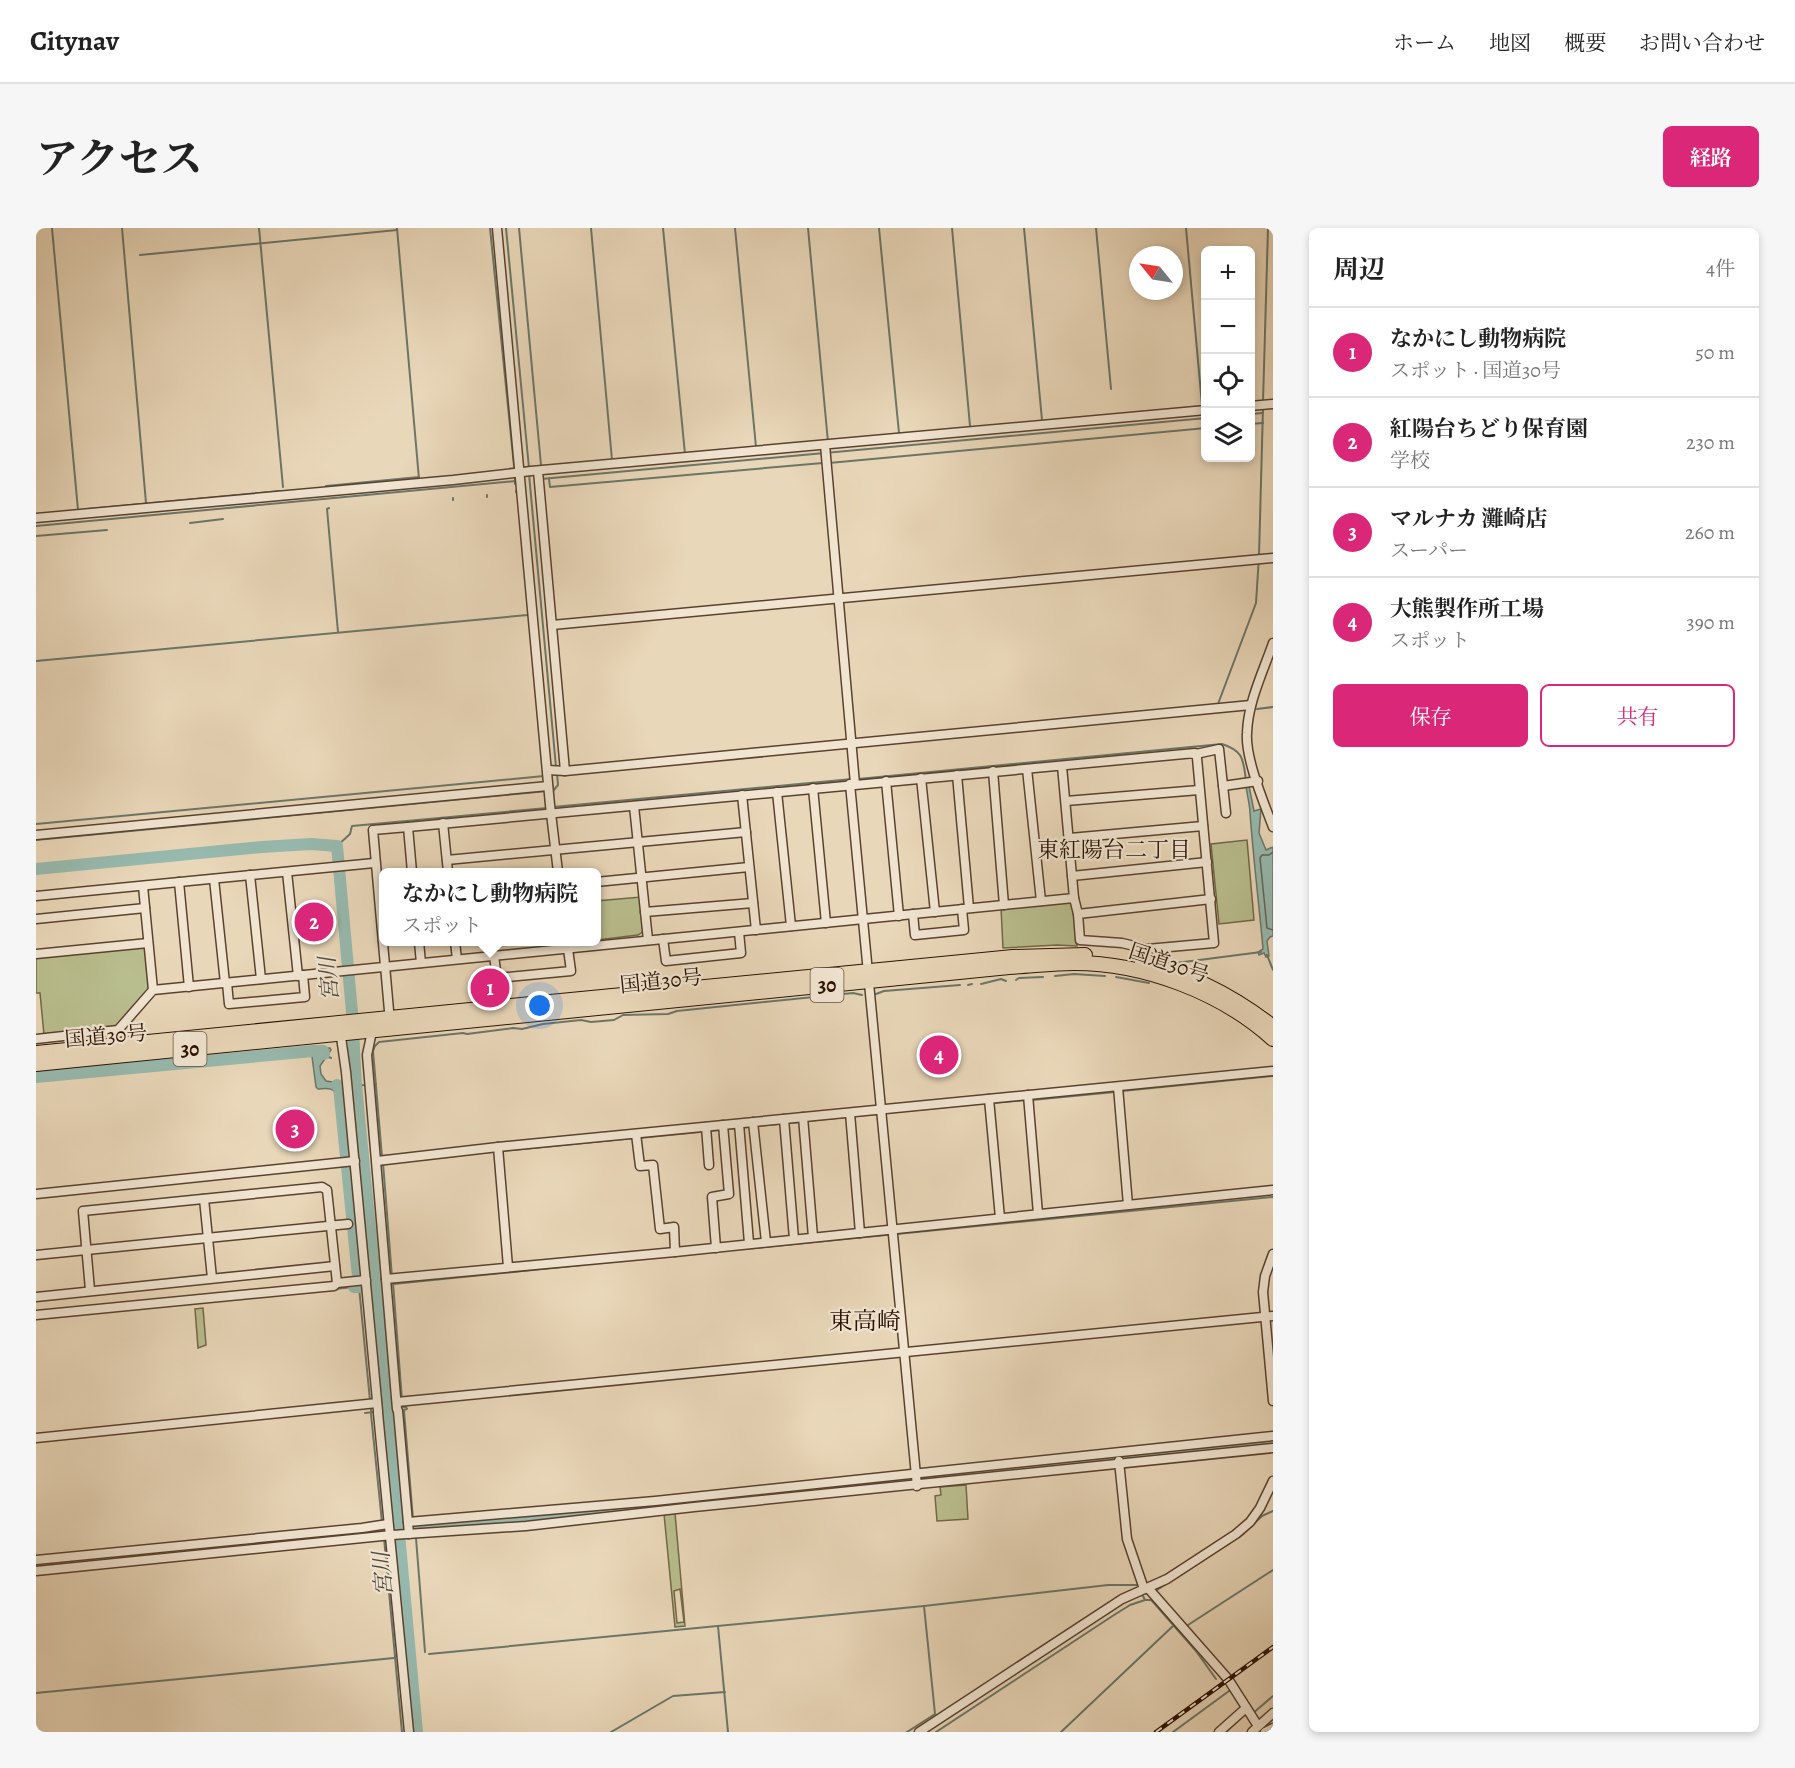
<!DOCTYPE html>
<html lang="ja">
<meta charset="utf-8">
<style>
body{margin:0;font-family:Alegreya,"Noto Serif JP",serif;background:#f6f6f6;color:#222}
.controls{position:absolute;right:18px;top:18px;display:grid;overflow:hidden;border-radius:9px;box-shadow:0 3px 9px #0003}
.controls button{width:54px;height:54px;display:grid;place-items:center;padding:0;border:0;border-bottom:2px solid #e0e0e0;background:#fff;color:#222;font:30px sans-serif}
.compass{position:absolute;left:1093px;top:18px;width:54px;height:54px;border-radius:50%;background:#fff;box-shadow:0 3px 9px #0003;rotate:300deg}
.you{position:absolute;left:504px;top:778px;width:21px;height:21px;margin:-15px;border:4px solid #fff;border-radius:50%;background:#1a73e8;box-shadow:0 0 0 9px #1a73e833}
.badge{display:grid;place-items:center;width:39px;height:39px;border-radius:50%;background:#db2777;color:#fff;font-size:20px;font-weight:700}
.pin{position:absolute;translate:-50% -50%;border:3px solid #fff;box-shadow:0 2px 6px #0006}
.popup{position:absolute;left:343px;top:640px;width:222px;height:78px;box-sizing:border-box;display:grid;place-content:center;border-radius:9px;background:#fff;filter:drop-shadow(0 2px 4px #0005);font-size:20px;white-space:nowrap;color:#767676}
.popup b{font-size:22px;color:#222}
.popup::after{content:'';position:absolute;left:50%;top:100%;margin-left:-12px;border:12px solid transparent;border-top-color:#fff}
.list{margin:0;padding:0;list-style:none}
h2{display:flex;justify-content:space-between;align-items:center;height:78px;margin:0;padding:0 24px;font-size:26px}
h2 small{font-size:20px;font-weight:400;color:#767676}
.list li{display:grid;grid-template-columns:39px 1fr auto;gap:18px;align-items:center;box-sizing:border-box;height:90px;padding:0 24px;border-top:2px solid #e0e0e0}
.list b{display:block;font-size:22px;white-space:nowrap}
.list p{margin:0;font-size:20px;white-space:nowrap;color:#767676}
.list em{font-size:20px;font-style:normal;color:#767676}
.actions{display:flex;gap:12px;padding:18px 24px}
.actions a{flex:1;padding:14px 0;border:2px solid #db2777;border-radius:9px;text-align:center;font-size:21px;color:#db2777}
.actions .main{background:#db2777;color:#fff}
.icon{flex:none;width:33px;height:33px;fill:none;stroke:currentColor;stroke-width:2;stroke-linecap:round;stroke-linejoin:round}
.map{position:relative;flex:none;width:1237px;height:1504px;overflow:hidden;border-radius:9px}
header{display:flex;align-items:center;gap:36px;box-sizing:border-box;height:84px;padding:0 30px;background:#fff;border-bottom:2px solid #e0e0e0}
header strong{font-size:28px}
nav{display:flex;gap:33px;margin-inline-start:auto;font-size:21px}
.intro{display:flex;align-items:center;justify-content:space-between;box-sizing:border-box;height:144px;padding:0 36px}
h1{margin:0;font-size:42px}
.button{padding:15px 27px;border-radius:9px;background:#db2777;color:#fff;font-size:21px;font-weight:700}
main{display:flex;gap:36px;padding:0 36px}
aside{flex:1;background:#fff;border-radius:9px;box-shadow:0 3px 9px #0003}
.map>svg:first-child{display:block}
.green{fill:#b9be8e;stroke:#716847;stroke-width:1.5;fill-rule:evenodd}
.water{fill:#97baaf;stroke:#6b7669;stroke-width:1.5}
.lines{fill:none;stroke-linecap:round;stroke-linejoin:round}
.shore{stroke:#606658;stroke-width:1.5}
.stream{stroke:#6b7669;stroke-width:2}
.river{stroke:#97baaf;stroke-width:12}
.minor-casing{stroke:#59422e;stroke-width:11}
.trunk-casing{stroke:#291100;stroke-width:16}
.minor{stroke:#f1e5d2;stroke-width:8}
.trunk{stroke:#e9d7b9;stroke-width:14}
.rail-casing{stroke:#291100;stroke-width:4.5}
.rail{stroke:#f1e5d2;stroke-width:2;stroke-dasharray:7;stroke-linecap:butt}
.labels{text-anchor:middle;stroke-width:4.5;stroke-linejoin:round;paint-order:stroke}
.shield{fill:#f1e5d2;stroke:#65513f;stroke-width:1.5}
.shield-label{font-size:20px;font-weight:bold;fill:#291100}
.street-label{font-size:21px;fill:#291100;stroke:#f1e5d2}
.neighbourhood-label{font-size:22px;fill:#291100;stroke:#f1e5d2}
.water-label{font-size:22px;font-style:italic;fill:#504c3d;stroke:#f1e5d2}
.quarter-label{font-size:24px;fill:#291100;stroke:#f1e5d2}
</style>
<header>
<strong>Citynav</strong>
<nav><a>ホーム</a><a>地図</a><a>概要</a><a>お問い合わせ</a></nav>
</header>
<div class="intro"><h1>アクセス</h1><a class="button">経路</a></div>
<main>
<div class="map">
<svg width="1237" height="1504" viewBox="0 0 1237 1504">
<rect width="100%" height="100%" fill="#e9d7b9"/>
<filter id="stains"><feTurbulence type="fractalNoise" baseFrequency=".00333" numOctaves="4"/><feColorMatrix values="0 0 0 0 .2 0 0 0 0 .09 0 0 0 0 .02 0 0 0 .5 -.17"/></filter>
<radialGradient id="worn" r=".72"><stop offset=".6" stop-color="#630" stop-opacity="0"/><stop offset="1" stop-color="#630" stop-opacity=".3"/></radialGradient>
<g class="green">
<path d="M1211 612 1218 692 1183 696 1175 616Z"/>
<path d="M605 669 608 703 602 707 561 712 560 673Z"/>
<path d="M1035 673 1039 679 1041 718 1021 717 967 720 965 680Z"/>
<path d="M110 718 114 761 84 798 8 807 4 765H0V729Z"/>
<path d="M167 1080 170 1117 162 1120 159 1081Z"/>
<path d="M930 1257 932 1291 901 1293 899 1268 905 1267 904 1259Z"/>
<path d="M639 1285 649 1398 639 1399 628 1286ZM644 1361 648 1394 641 1395 638 1363Z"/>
</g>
<g class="water">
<path d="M1210 558H1213L1218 583 1225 581 1223 605 1230 622 1237 619V708L1234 709 1231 713 1233 728 1230 729 1228 725 1223 727 1222 724 1227 721 1226 710C1222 668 1217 626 1214 585 1214 577 1211 567 1210 558Z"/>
<path d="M294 820 295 822 284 838 285 846 290 853 304 855 307 858V871H302C300 859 291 860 282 861L280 859 275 821Z"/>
</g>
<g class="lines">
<path class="shore" d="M1237 624 1233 627H1226L1224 630 1231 700 1237 702"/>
<g class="stream">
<path d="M16 0 42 282H44"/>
<path d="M86 0 110 275"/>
<path d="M223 0 247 259"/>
<path d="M361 0 383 251"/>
<path d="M454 0 478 238"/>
<path d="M470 0 493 240"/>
<path d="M483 0 505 237"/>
<path d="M555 0 576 232"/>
<path d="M627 0 649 226"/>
<path d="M699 0 720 219"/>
<path d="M772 0 792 214"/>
<path d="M843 0 863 205"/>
<path d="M916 0 934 198"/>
<path d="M988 0 1006 192"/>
<path d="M1060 0 1075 161"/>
<path d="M1150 0 1166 177"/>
<path d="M104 27 361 2"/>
<path d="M1227 174 1232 0"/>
<path d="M1214 186 1227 185"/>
<path d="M1214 196 1227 195"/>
<path d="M793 235 1170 200"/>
<path d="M493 246 520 539"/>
<path d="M479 250V256"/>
<path d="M505 251 1170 190"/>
<path d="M513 251 514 259 787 235"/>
<path d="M290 258 383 249"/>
<path d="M480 263V264"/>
<path d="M451 267V269"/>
<path d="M417 270V272"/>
<path d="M293 280 291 281 302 404"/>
<path d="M52 281 244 263"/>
<path d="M154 295 187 291"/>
<path d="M0 298 480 253"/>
<path d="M0 308 71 302"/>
<path d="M0 433 492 387"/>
<path d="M1182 476 1220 375 1223 328 1227 180"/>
<path d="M1221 481 1237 479"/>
<path d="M822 551 1186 516C1208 523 1207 532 1210 552"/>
<path d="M517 563 522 557 521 545"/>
<path d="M517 579 816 551"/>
<path d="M0 596 508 548"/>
<path d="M0 612 511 563"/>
<path d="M301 618 314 606 316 598 511 580"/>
<path d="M1231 727 1237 742"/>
<path d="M1121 730V728L1140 735 1225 724"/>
<path d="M1019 748 1038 746 1069 748"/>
<path d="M1080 749 1113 755"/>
<path d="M980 752 983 750 1007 749"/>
<path d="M945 756 965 751 970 753"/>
<path d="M932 757 936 756"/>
<path d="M840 766 848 763 924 757"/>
<path d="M288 827 295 830"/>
<path d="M312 837 319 836"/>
<path d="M317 858 340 856"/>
<path d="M1086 863 1237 848"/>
<path d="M996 872 1079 864"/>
<path d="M957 875 990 872"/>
<path d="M850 885 951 875"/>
<path d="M818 888 842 886"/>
<path d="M770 893 812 889"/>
<path d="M720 898 765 894"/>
<path d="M690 901 714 899"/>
<path d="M603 910 684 902"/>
<path d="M466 923 598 910"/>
<path d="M346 929 337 823 339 818 343 814 427 805 431 806 477 800 486 801 507 796 545 792 555 794 578 792 587 787 632 786 641 783 817 765 826 767"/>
<path d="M385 932 460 923"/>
<path d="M347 935 356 1049"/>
<path d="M709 1021 1237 969"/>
<path d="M357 1055 366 1172"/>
<path d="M357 1056 545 1037"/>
<path d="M323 1059 335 1183"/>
<path d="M298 1061 318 1059"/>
<path d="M367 1182 371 1181 370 1179H367"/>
<path d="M368 1183 377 1291"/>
<path d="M329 1185 359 1182"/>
<path d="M335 1186 347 1304"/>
<path d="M348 1310 366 1504"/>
<path d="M380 1310 389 1424"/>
<path d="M1121 1362 1206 1307 1226 1288 1237 1283"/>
<path d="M1107 1368 1109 1372H1115L1118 1375 1160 1423 1180 1451"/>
<path d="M1152 1397 1237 1342"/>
<path d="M682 1398 692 1504"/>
<path d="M393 1426 888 1378 1072 1357H1102"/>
<path d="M0 1465 358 1430"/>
<path d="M1216 1486 1237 1468"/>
<path d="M575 1504 637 1468 689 1464"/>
<path d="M871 1504 899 1486 888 1378"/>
<path d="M900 1504 1078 1387 1094 1377 1109 1372"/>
<path d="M1025 1504 1137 1398"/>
<path d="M1137 1504 1193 1463"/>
<path d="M1190 1504 1201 1493"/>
</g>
<g class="river">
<path d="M0 641 226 619 275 616 301 618 316 784 320 858 352 1182"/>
<path d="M0 849 277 823H287L288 826"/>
<path d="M301 857 303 859 323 1059H318"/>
<path d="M352 1184 381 1504"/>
<path d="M0 1337 346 1302 465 1294 1237 1214"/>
</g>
<g class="minor-casing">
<g id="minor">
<path d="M461 0 514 577 522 644"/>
<path d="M1214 178 1237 176"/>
<path d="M789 217 819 556"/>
<path d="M502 243 529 543"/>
<path d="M0 290 417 252 495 243 1170 182"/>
<path d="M516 397 1237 330"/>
<path d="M1237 415C1227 444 1212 474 1211 505 1209 530 1228 575 1237 599"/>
<path d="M1160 526 1183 521 1190 585"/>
<path d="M991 541 1005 673"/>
<path d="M512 542 529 543 1215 477"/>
<path d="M957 543 968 677"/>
<path d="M921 547 933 680"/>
<path d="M885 550 899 684"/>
<path d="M850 553 863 688"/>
<path d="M814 556 881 1258"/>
<path d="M1187 558 1222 553"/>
<path d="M777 560 790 695"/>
<path d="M741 564 755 698"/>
<path d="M706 567 720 702"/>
<path d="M1030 573 1163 562"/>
<path d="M598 578 612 712"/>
<path d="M407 595 412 644"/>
<path d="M372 599 376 644"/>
<path d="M0 607 512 558"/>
<path d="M1034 610 1167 598"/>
<path d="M411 632 710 604"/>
<path d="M251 644 262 748"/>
<path d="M214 647 225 751"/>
<path d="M1036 648 1171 634"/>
<path d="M178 651 189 755"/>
<path d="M143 654 153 759"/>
<path d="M560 654 713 639"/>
<path d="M107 658 117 762"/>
<path d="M0 668 338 635"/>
<path d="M609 684 717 675"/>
<path d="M877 686 879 707 928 702 926 681"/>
<path d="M1042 686 1175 671"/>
<path d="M0 691 109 680"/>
<path d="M627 711 630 733 705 725 703 704"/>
<path d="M383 714 385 735"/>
<path d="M419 714 421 731"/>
<path d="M0 726 112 715"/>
<path d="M458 728 461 750 535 743 532 721"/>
<path d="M191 755 193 776 269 769 267 747"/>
<path d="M354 794 337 602 372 599 1159 525 1161 530 1178 715 1111 721 1086 715 1044 712 1042 686 1038 670 1026 538"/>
<path d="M334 799 335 808 331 827 361 1181"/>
<path d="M304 802 310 844 342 1183"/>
<path d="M0 811 82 802 117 762 1038 670"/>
<path d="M1082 859 1092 977"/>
<path d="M992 867 1002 986"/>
<path d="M953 871 964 990"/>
<path d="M814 885 824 1005"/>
<path d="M767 889 777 1009"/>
<path d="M748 891 758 1011"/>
<path d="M717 894 730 1014"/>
<path d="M703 896 713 1015"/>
<path d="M670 899 673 937"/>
<path d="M600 906 604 938 617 937 624 1001 638 999 639 1024"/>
<path d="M462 919 472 1039"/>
<path d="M341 933 462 919 1237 843"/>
<path d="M0 966 319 933"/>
<path d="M168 971 176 1050"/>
<path d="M680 1020 676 969 693 966 687 897"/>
<path d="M1237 1026 1229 1048 1227 1064 1237 1173"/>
<path d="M0 1027 312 996"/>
<path d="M350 1051 639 1024 1237 962"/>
<path d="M54 1062 47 983 286 959 291 962 301 1055 330 1052"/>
<path d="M0 1069 299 1038"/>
<path d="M0 1087 298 1058 301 1055"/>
<path d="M361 1174 1237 1088"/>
<path d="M362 1183 373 1306"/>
<path d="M342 1185 373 1504"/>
<path d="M0 1210 341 1175"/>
<path d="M1083 1233 1091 1311 1108 1361"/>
<path d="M372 1294 619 1273 1237 1208"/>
<path d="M0 1332 326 1300 352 1296"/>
<path d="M0 1343 356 1307 490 1298 658 1279 1237 1220"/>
<path d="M1112 1360 1192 1451 1222 1498"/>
<path d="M883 1504 1086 1371 1131 1351 1200 1306 1214 1294 1224 1280 1237 1253"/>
<path d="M1183 1504 1210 1480"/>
<path d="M1216 1504 1237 1485"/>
<path d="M1229 1504 1237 1500"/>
</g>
</g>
<g class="trunk-casing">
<g id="trunk">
<path d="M1106 735C1155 746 1199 769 1237 799"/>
<path d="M0 825C326 793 651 760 977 729L1049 727"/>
<path d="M0 836 973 739C995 738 1016 735 1038 735 1108 735 1185 764 1237 811"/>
</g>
</g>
<use href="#minor" class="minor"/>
<use href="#trunk" class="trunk"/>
<g class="rail-casing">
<path id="rail" d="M1120 1504 1237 1419"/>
</g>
<use href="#rail" class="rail"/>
</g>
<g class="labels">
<g class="shield">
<rect x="774.5" y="740" width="33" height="34" rx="4.5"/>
<rect x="137.5" y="804" width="33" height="34" rx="4.5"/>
</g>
<g class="shield-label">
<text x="791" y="764">30</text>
<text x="154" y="828">30</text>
</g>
<g class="street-label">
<text transform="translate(1133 735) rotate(18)" y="7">国道30号</text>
<text transform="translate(625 753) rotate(-6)" y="7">国道30号</text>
<text transform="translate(70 808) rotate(-5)" y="7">国道30号</text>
</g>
<g class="neighbourhood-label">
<text x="1078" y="629">東紅陽台二丁目</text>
</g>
<g class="water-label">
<text transform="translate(292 751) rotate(-95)" y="8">宮川</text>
<text transform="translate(346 1346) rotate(-95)" y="8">宮川</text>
</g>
<g class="quarter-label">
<text x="829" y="1101">東高崎</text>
</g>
</g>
<rect width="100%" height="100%" filter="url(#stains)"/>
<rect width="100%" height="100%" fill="url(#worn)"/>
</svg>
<div class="controls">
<button>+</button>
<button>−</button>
<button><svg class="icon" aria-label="locate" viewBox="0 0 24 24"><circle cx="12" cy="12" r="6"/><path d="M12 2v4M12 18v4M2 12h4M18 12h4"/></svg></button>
<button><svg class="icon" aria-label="layers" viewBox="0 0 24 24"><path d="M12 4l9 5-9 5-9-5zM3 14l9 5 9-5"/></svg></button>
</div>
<svg class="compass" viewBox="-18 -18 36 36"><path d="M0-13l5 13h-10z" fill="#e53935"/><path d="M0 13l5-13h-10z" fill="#767676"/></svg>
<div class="you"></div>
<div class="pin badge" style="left:454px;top:760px">1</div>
<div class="popup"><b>なかにし動物病院</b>スポット</div>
<div class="pin badge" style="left:278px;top:694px">2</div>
<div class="pin badge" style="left:259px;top:901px">3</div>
<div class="pin badge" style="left:903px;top:827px">4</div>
</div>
<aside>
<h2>周辺<small>4件</small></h2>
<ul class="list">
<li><span class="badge">1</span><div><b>なかにし動物病院</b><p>スポット · 国道30号</p></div><em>50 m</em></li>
<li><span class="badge">2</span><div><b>紅陽台ちどり保育園</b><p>学校</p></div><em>230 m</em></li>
<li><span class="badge">3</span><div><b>マルナカ 灘崎店</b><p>スーパー</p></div><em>260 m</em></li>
<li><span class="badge">4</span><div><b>大熊製作所工場</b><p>スポット</p></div><em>390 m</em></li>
</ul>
<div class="actions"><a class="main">保存</a><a>共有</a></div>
</aside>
</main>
